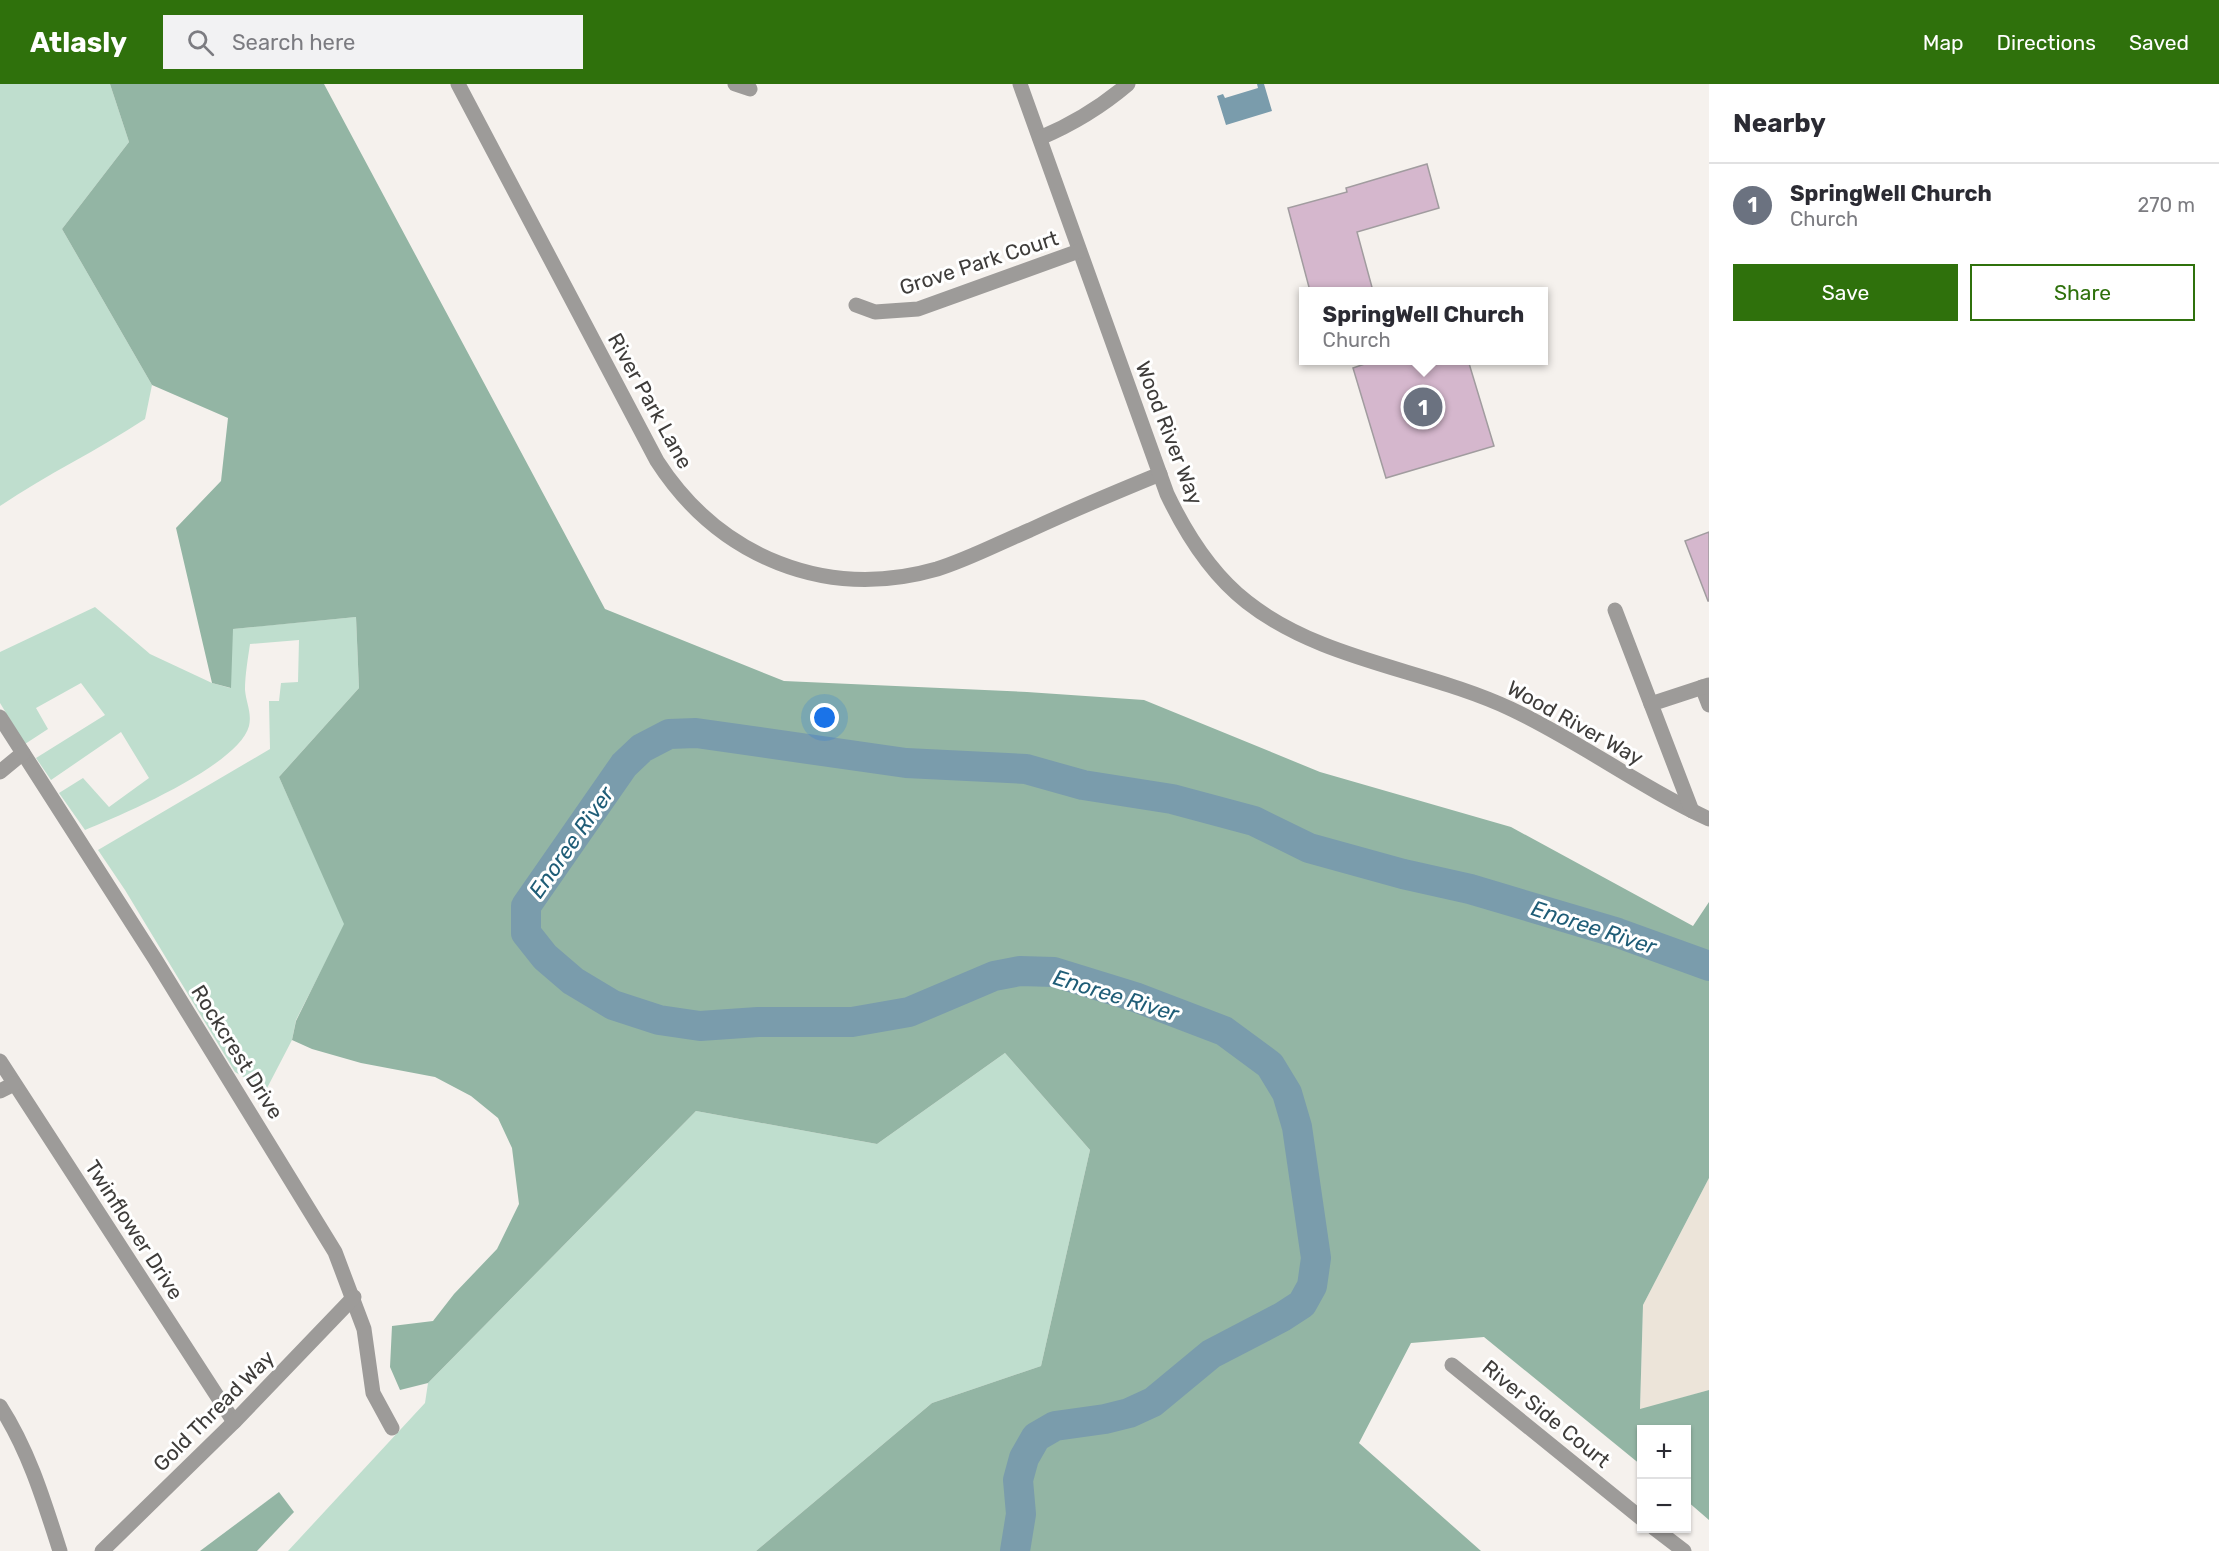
<!DOCTYPE html>
<meta charset="utf-8">
<style>
body{margin:0;font-family:Rubik,sans-serif;background:#f2f2f3;color:#2b2b33}
.controls{position:absolute;right:18px;bottom:18px;display:grid;overflow:hidden;border-radius:0px;box-shadow:0 2px 4px #0004}
.controls button{width:54px;height:54px;display:grid;place-items:center;padding:0;border:0;border-bottom:2px solid #e1e1e2;background:#fff;color:#2b2b33;font:30px sans-serif}
.you{position:absolute;left:825px;top:634px;width:21px;height:21px;margin:-15px;border:4px solid #fff;border-radius:50%;background:#1a73e8;box-shadow:0 0 0 9px #1a73e833}
.badge{display:grid;place-items:center;width:39px;height:39px;border-radius:50%;background:#2f710c;color:#fff;font-size:20px;font-weight:700}
.pin{position:absolute;translate:-50% -50%;border:3px solid #fff;box-shadow:0 2px 6px #0006}
.popup{position:absolute;left:1299px;top:203px;width:249px;height:78px;box-sizing:border-box;display:grid;place-content:center;border-radius:0px;background:#fff;filter:drop-shadow(0 2px 4px #0005);font-size:20px;white-space:nowrap;color:#7c7c81}
.popup b{font-size:22px;color:#2b2b33}
.popup::after{content:'';position:absolute;left:50%;top:100%;margin-left:-12px;border:12px solid transparent;border-top-color:#fff}
.list{margin:0;padding:0;list-style:none}
h2{display:flex;justify-content:space-between;align-items:center;height:78px;margin:0;padding:0 24px;font-size:26px}
h2 small{font-size:20px;font-weight:400;color:#7c7c81}
.list li{display:grid;grid-template-columns:39px 1fr auto;gap:18px;align-items:center;box-sizing:border-box;height:84px;padding:0 24px;border-top:2px solid #e1e1e2}
.list b{display:block;font-size:22px;white-space:nowrap}
.list p{margin:0;font-size:20px;white-space:nowrap;color:#7c7c81}
.list em{font-size:20px;font-style:normal;color:#7c7c81}
.actions{display:flex;gap:12px;padding:18px 24px}
.actions a{flex:1;padding:14px 0;border:2px solid #2f710c;border-radius:0px;text-align:center;font-size:21px;color:#2f710c}
.actions .main{background:#2f710c;color:#fff}
.icon{flex:none;width:33px;height:33px;fill:none;stroke:currentColor;stroke-width:2;stroke-linecap:round;stroke-linejoin:round}
.map{position:relative;flex:none;width:1709px;height:1467px;overflow:hidden}
header{display:flex;align-items:center;gap:36px;box-sizing:border-box;height:84px;padding:0 30px;background:#2f710c;color:#fff}
header strong{font-size:28px}
nav{display:flex;gap:33px;margin-inline-start:auto;font-size:21px}
.search{width:420px;height:54px;background:#f2f2f3;display:flex;align-items:center;gap:15px;box-sizing:border-box;padding:0 21px;border-radius:0px;color:#7c7c81;font-size:22px}
main{display:flex}
aside{flex:1;background:#fff}
.map>svg:first-child{display:block}
.built{fill:#ece4d9}
.green{fill:#bfdece}
.forest{fill:#93b5a4}
.water{fill:#7a9cac}
.lines{fill:none;stroke-linecap:round;stroke-linejoin:round}
.river{stroke:#7a9cac;stroke-width:30}
.building{fill:#d5b7cd;stroke:#a19c9f;stroke-width:1.5}
.minor{stroke:#9d9b99;stroke-width:15}
.labels{text-anchor:middle;stroke-width:6;stroke-linejoin:round;paint-order:stroke}
.street-label{font-size:21px;fill:#3e3c3a;stroke:#fff}
.water-label{font-size:22px;font-style:italic;fill:#1f5d77;stroke:#fff}
</style>
<header>
<strong>Atlasly</strong>
<div class="search"><svg class="icon" aria-label="search" viewBox="0 0 24 24"><circle cx="10" cy="10" r="6"/><path d="M15 15l6 6"/></svg>Search here</div>
<nav><a>Map</a><a>Directions</a><a>Saved</a></nav>
</header>
<main>
<div class="map">
<svg width="1709" height="1467" viewBox="0 0 1709 1467">
<rect width="100%" height="100%" fill="#f5f1ed"/>
<path class="built" d="M1709 1094V1306L1640 1326 1643 1221Z"/>
<g class="green">
<path d="M0 0H110L129 58 62 145 152 301 145 335C97 367 47 390 0 422Z"/>
<path d="M95 523 150 570 212 599 230 604 232 545 356 533 359 604 279 693 345 840 296 936 292 956 266 1006 235 988 125 806 98 766 270 665 269 617H279L281 599 298 598 299 556 250 560C248 574 245 591 245 606 246 618 252 629 249 642 239 681 122 731 85 746L59 709 83 694 109 723 149 694 121 648 51 696 36 674 105 631 81 599 36 624 48 645 25 660 0 619V568Z"/>
<path d="M1005 969 1090 1066 1041 1282 932 1319 756 1467H288L425 1319 428 1299 696 1027 877 1060Z"/>
</g>
<g class="forest">
<path d="M110 0H324L605 525 784 597 1027 608 1144 616 1320 688 1511 743 1693 842 1709 818V1094L1643 1221 1640 1325 1709 1306V1436L1687 1417 1686 1346H1642L1641 1381 1484 1253 1411 1259 1359 1359 1481 1467H756L932 1319 1041 1282 1090 1066 1005 969 877 1060 696 1027 428 1299 400 1306 390 1283 392 1242 433 1237 454 1210 497 1165 519 1120 512 1064 498 1034 471 1012 435 993 361 979 312 965 292 956 296 937 344 840 279 693 359 604 356 533 233 545 231 604 212 599 176 444 221 397 228 334 152 301 62 145 129 58Z"/>
<path d="M279 1408 294 1428 257 1467H200Z"/>
</g>
<path class="water" d="M1257 0H1264L1272 27 1226 41 1217 12 1223 10 1225 14 1258 4Z"/>
<g class="lines">
<path class="river" d="M1015 1467 1021 1430 1018 1396 1024 1374 1036 1353 1055 1342 1105 1335 1129 1329 1153 1318 1211 1270 1282 1233 1302 1220 1312 1202 1316 1174 1297 1043 1287 1009 1270 981 1224 947 1135 913 1054 888 1020 887 994 892 909 928 852 938H758L700 942 659 936 613 921 573 897 545 873 526 849V822L624 681 642 664 669 650 696 649 906 679 1026 685 1083 701 1172 715 1254 737 1309 764 1403 790 1470 805 1618 849 1709 882"/>
</g>
<g class="building">
<path d="M1427 80 1439 124 1357 148 1373 207H1310L1288 124 1347 108 1346 104Z"/>
<path d="M1376 276H1468L1494 362 1386 394 1353 284Z"/>
<path d="M1709 448V517H1708L1685 457Z"/>
</g>
<g class="lines">
<g class="minor">
<path d="M458 0 657 377C719 473 826 517 937 485 969 475 999 459 1030 446 1073 426 1116 408 1160 390"/>
<path d="M735 0 750 5"/>
<path d="M1020 0 1167 410C1186 450 1211 490 1247 518 1322 577 1426 585 1511 625 1579 657 1640 703 1709 735"/>
<path d="M1040 54C1073 40 1101 23 1128 0"/>
<path d="M856 221 875 228 918 225 1079 167"/>
<path d="M1615 526 1651 620"/>
<path d="M1702 603 1709 621"/>
<path d="M0 633 155 875 335 1168 364 1245 373 1309 392 1344"/>
<path d="M0 688 23 669"/>
<path d="M1692 727 1651 620 1709 601"/>
<path d="M0 977 234 1338"/>
<path d="M0 1007 14 1000"/>
<path d="M1452 1281 1642 1435"/>
<path d="M0 1322C29 1367 44 1417 60 1467"/>
<path d="M1654 1444 1684 1467"/>
<path d="M102 1467 234 1338 354 1213"/>
</g>
</g>
<g class="labels">
<g class="street-label">
<text transform="translate(979 179) rotate(-18)" y="7">Grove Park Court</text>
<text transform="translate(650 317) rotate(61)" y="7">River Park Lane</text>
<text transform="translate(1169 349) rotate(69)" y="7">Wood River Way</text>
<text transform="translate(1575 639) rotate(29)" y="7">Wood River Way</text>
<text transform="translate(237 968) rotate(58)" y="7">Rockcrest Drive</text>
<text transform="translate(134 1146) rotate(57)" y="7">Twinflower Drive</text>
<text transform="translate(214 1327) rotate(-45)" y="7">Gold Thread Way</text>
<text transform="translate(1546 1330) rotate(39)" y="7">River Side Court</text>
</g>
<g class="water-label">
<text transform="translate(571 758) rotate(-55)" y="8">Enoree River</text>
<text transform="translate(1594 843) rotate(18)" y="8">Enoree River</text>
<text transform="translate(1116 911) rotate(17)" y="8">Enoree River</text>
</g>
</g>
</svg>
<div class="controls">
<button>+</button>
<button>−</button>
</div>
<div class="you"></div>
<div class="pin badge" style="left:1423px;top:323px;background:#6b7280">1</div>
<div class="popup"><b>SpringWell Church</b>Church</div>
</div>
<aside>
<h2>Nearby<small></small></h2>
<ul class="list">
<li><span class="badge" style="background:#6b7280">1</span><div><b>SpringWell Church</b><p>Church</p></div><em>270 m</em></li>
</ul>
<div class="actions"><a class="main">Save</a><a>Share</a></div>
</aside>
</main>
